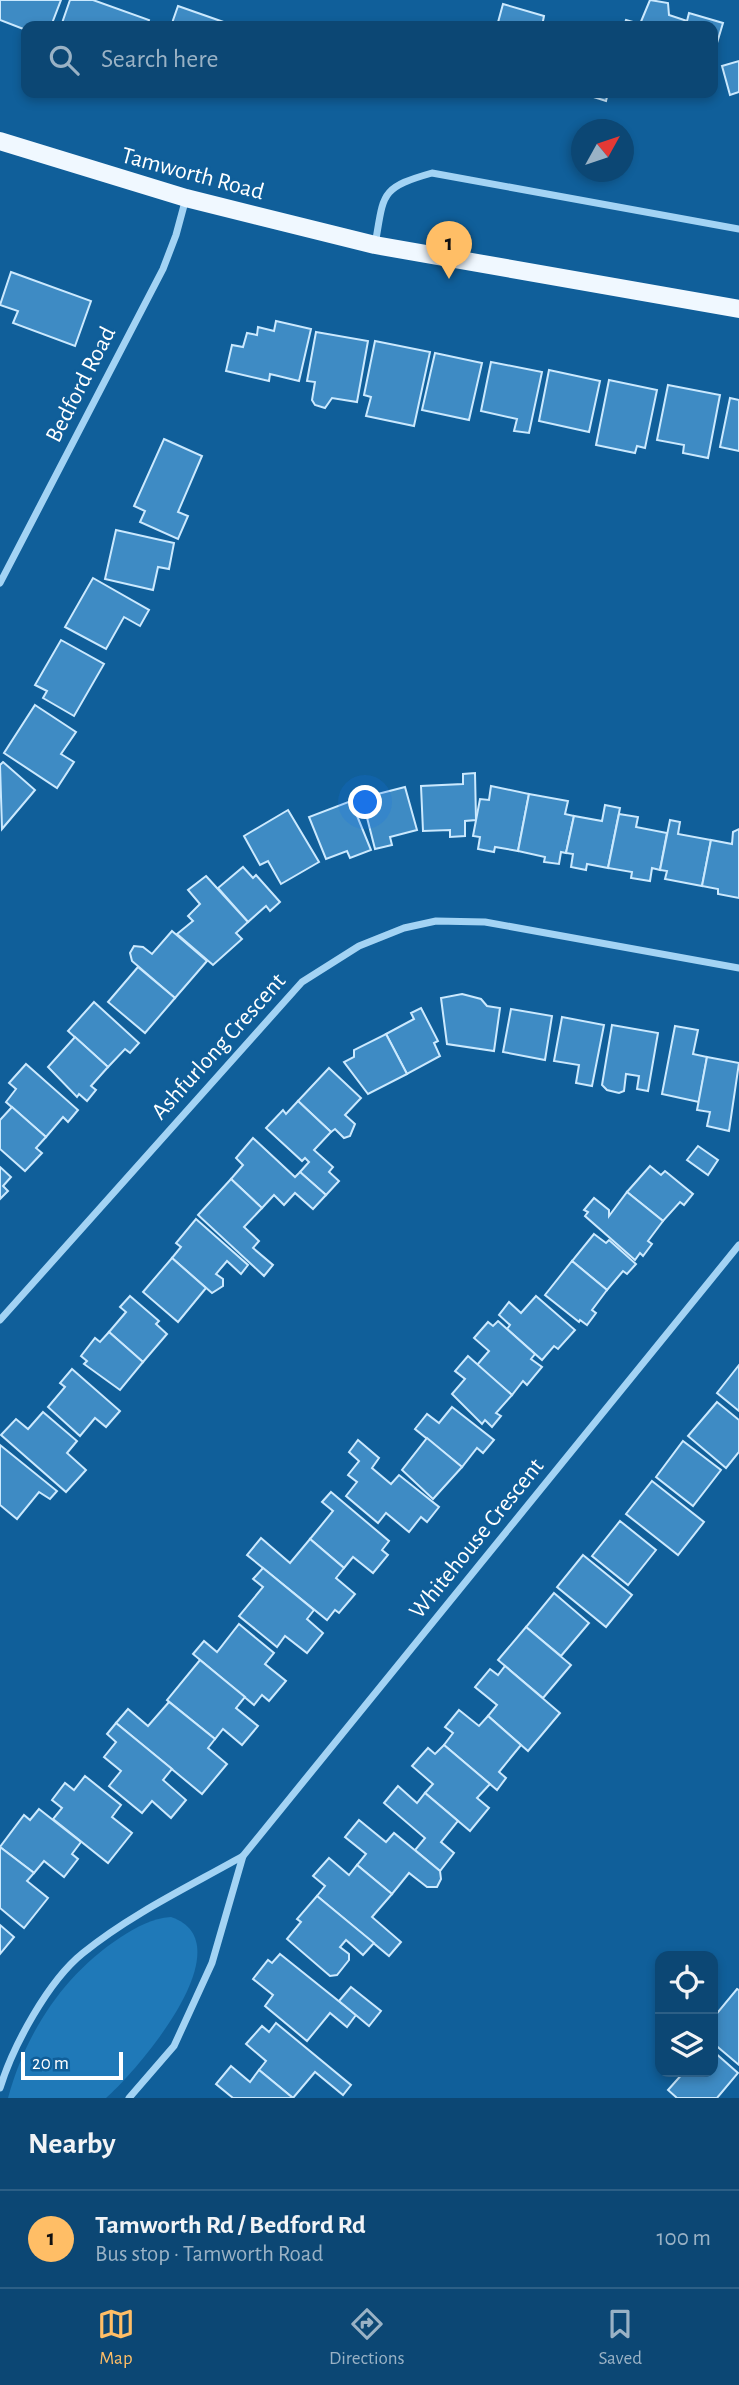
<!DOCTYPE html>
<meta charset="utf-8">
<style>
body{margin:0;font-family:"Alegreya Sans",sans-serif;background:#154e79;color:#f1f3f6}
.controls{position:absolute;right:21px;bottom:21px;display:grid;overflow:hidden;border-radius:14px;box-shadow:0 4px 10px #0003}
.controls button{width:63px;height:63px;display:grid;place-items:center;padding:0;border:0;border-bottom:2px solid #2c5f86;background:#0c4774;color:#f1f3f6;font:35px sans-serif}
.compass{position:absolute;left:571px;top:119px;width:63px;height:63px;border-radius:50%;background:#0c4774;box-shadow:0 4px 10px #0003;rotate:50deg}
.scale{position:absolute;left:21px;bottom:18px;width:102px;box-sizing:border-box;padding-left:7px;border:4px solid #fff;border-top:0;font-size:19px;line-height:24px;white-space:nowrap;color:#fff;-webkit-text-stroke:5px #105f9a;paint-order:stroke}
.you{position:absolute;left:366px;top:803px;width:24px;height:24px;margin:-18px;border:5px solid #fff;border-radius:50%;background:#1a73e8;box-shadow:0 0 0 10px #1a73e833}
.badge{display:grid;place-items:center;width:46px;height:46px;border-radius:50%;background:#ffbe66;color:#111;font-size:23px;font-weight:700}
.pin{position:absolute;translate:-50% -58px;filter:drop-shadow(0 2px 4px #0008)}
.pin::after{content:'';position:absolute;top:37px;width:24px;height:21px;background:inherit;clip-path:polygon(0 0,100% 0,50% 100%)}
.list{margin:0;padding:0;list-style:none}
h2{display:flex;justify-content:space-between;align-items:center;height:91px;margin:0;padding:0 28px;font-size:30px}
h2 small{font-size:23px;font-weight:400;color:#9ab2c5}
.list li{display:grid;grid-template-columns:46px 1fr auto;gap:21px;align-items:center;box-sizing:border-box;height:98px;padding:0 28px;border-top:2px solid #2c5f86}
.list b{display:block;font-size:26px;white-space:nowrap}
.list p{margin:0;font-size:23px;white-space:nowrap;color:#9ab2c5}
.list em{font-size:23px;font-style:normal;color:#9ab2c5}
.icon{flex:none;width:38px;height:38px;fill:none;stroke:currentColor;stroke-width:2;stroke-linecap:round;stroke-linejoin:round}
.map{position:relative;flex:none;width:739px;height:2098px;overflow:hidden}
.search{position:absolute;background:#0c4774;box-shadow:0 4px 10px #0003;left:21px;right:21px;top:21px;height:77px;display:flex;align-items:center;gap:18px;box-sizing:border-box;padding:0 24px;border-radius:14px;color:#9ab2c5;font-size:26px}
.sheet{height:189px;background:#0c4774}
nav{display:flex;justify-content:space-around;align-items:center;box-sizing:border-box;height:98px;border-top:2px solid #2c5f86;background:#0c4774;font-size:19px;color:#9ab2c5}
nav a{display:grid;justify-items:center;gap:4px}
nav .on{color:#ffbe66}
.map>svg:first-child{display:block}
.grass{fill:#1f79b8}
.building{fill:#3e8bc4;stroke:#cbe9fe;stroke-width:2}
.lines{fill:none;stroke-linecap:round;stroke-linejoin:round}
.minor{stroke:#a3d3f4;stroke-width:7}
.primary{stroke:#f0f8ff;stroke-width:18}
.labels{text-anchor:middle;stroke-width:5;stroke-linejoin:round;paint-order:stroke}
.street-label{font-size:24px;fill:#fff;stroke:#105f9a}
</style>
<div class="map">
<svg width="739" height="2098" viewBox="0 0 739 2098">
<rect width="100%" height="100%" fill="#105f9a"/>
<path class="grass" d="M171 1917C247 1943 138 2070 106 2098H8C26 2032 64 1974 121 1937 137 1927 152 1918 171 1917Z"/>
<g class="building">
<path d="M0 0H61L51 26H26V30L0 20Z"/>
<path d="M70 0H93L149 20 147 26H61Z"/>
<path d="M650 0 668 3 669 15 687 21 689 13 723 23 714 53 713 26H624L626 20 640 24Z"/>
<path d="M503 4 544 16 542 26H497Z"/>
<path d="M178 6 235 26H171Z"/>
<path d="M739 61V92L730 95 722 66Z"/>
<path d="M581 93H608L606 101Z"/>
<path d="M11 272 91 301 75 346 13 323 18 311 0 305Z"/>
<path d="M276 321 311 329 299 381 270 374 269 381 226 371 232 345 243 347 247 333 257 335 258 327 274 331Z"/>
<path d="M316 332 368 341 357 402 332 398 325 408 315 405 312 400 315 382 307 381Z"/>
<path d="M375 341 430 352 414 426 366 416 371 397 364 395Z"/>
<path d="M435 353 482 363 469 420 422 410Z"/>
<path d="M491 362 542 372 529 433 514 431 517 419 481 411Z"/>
<path d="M549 370 600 381 589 432 539 421Z"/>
<path d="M609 380 657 390 645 448 637 446 635 453 596 445Z"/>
<path d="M668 385 720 395 708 458 683 453 684 445 657 440Z"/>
<path d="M730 398 739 400V451L720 447Z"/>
<path d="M164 439 202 456 178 512 188 516 178 539 140 522 145 511 134 506Z"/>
<path d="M116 530 174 543 169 569 158 567 153 590 105 579Z"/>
<path d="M93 578 149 610 140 626 124 617 106 649 65 627Z"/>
<path d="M61 640 104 664 74 716 43 698 47 691 35 685Z"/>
<path d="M35 705 76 732 61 754 74 762 57 788 4 753Z"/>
<path d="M3 762 35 790 2 829 0 765Z"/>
<path d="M475 773 476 820 465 821V836L450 837V830L423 831 421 786 463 784V774Z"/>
<path d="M491 786 529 794 518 851 495 847 494 852 478 849 480 837 473 836 480 799 489 800Z"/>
<path d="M405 787 417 830 390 837 392 845 375 849 362 798Z"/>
<path d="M529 794 568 801 565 814 574 816 566 853 561 852 559 864 544 862 545 857 518 851Z"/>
<path d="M351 801 371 850 350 858 347 851 326 859 309 817Z"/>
<path d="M605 805 620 808 608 868 587 864 586 870 571 867 573 854 566 853 574 816 602 821Z"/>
<path d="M288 810 319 862 281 884 268 861 260 865 244 836Z"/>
<path d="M619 814 638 817 636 827 667 833 660 870 652 868 650 881 631 878 632 872 608 868Z"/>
<path d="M670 820 680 822 678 834 711 840 702 886 665 879 667 871 660 870Z"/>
<path d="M739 829V898L718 894V889L702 886 711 840 732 844 733 832Z"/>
<path d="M243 867 253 878 256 875 280 902 270 911 266 906 248 922 218 888Z"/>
<path d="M206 876 248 922 236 933 242 939 213 965 177 934 193 921 188 916 200 904 188 890Z"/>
<path d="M172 931 207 961 175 998 132 961 130 953 134 946 143 947 152 954Z"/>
<path d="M138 967 175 998 145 1033 108 1002Z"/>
<path d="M462 994 481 999 487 1006 500 1008 494 1051 447 1044 441 998Z"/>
<path d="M94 1002 139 1043 130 1053 125 1049 108 1067 68 1031Z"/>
<path d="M421 1008 438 1041 434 1043 440 1056 407 1074 386 1034 414 1019 411 1013Z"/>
<path d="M511 1009 552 1016 545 1060 503 1052Z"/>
<path d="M562 1017 604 1025 592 1086 576 1083 579 1065 554 1061Z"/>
<path d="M612 1025 658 1033 648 1091 637 1089 639 1076 626 1074 624 1091 619 1093 607 1090 602 1085Z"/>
<path d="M675 1026 698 1030 693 1054 707 1057 699 1102 662 1094Z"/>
<path d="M386 1034 407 1074 368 1094 344 1062 354 1057V1050Z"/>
<path d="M75 1037 108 1067 91 1086 96 1090 87 1101 79 1094 77 1097 48 1067Z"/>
<path d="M707 1057 739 1063 729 1131 707 1126 710 1112 697 1110Z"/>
<path d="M26 1064 78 1110 68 1122 63 1117 46 1137 6 1102 16 1089 9 1083Z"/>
<path d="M329 1068 361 1098 345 1115 355 1124 350 1136 344 1138 335 1129 331 1132 298 1101Z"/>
<path d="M298 1101 331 1132 314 1150 333 1167 329 1172 339 1181 326 1195 300 1172 309 1162 305 1158 302 1161 266 1128 283 1110 286 1114Z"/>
<path d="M12 1107 46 1137 36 1148 42 1153 25 1171 0 1149V1120Z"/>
<path d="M253 1138 295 1177 300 1172 326 1195 313 1209 295 1193 284 1205 274 1195 262 1208 231 1179 243 1165 236 1158Z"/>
<path d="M698 1146 718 1160 708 1175 687 1160Z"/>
<path d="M650 1166 661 1175 665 1171 693 1194 684 1205 680 1202 663 1221 627 1192Z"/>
<path d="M0 1167 11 1177 3 1186 8 1191 0 1199Z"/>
<path d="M231 1179 262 1208 244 1227 259 1241 253 1248 273 1265 264 1276 198 1215Z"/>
<path d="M627 1192 663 1221 648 1241 652 1244 643 1256 640 1253 635 1260 585 1216 588 1212 584 1210 594 1198 609 1210V1216Z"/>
<path d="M196 1219 248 1265 241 1274 227 1261 216 1274 223 1279V1286L212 1293 172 1258 181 1247 176 1243Z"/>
<path d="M594 1234 606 1243 609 1240 636 1264 627 1274 623 1271 607 1290 572 1261Z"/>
<path d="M172 1258 206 1288 178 1322 143 1292Z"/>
<path d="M572 1261 607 1290 592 1310 596 1313 587 1325 580 1320 579 1322 545 1295Z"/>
<path d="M130 1296 159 1321 156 1324 167 1334 143 1362 109 1332 126 1312 120 1307Z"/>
<path d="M536 1296 575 1330 558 1349 554 1346 542 1360 507 1329 510 1325 499 1315 509 1302 521 1313Z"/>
<path d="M498 1321 535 1354 531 1359 542 1367 527 1385 523 1381 512 1395 477 1365 489 1351 474 1338 488 1322 493 1326Z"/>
<path d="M109 1332 143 1362 120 1390 84 1364 87 1361 81 1356 95 1338 100 1342Z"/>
<path d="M468 1356 512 1395 496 1413 501 1416 492 1427 485 1420 482 1424 452 1394 465 1379 455 1371Z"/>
<path d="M739 1365V1411L717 1393Z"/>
<path d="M72 1369 120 1411 106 1427 95 1418 80 1436 48 1407 65 1387 60 1383Z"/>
<path d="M717 1402 739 1420V1452L726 1468 688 1436Z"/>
<path d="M452 1407 494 1440 483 1453 477 1448 462 1467 415 1429 427 1414 439 1423Z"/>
<path d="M43 1412 77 1441 67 1453 86 1470 66 1492 1 1435 16 1419 28 1429Z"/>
<path d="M427 1438 462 1467 433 1499 402 1470Z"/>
<path d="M358 1440 379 1458 372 1468 391 1484 399 1475 439 1507 427 1522 421 1517 409 1532 386 1513 378 1523 346 1496 357 1482 348 1475 359 1461 349 1452Z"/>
<path d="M683 1441 721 1470 693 1506 656 1477Z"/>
<path d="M0 1445 57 1491 50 1499 39 1492 17 1519 0 1505Z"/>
<path d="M652 1481 704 1522 678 1555 626 1514Z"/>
<path d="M331 1492 389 1541 382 1550 388 1555 373 1573 353 1557 344 1568 310 1539 333 1511 322 1502Z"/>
<path d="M620 1521 656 1550 628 1585 592 1556Z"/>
<path d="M261 1538 290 1563 310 1539 344 1568 336 1578 355 1594 339 1613 335 1610 327 1620 247 1555Z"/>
<path d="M583 1555 632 1595 606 1627 557 1587Z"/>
<path d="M263 1568 314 1610 307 1619 323 1633 307 1653 285 1636 277 1647 239 1616 263 1587 253 1579Z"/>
<path d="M554 1593 589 1623 561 1656 526 1627Z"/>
<path d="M239 1624 274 1653 265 1664 286 1681 269 1701 262 1695 254 1705 193 1654 204 1641 217 1652Z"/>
<path d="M526 1627 571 1665 543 1698 498 1660Z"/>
<path d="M200 1660 245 1697 236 1708 258 1726 242 1745 223 1729 215 1739 167 1700Z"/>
<path d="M505 1666 560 1713 528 1751 488 1716 497 1705 475 1687 490 1669 498 1675Z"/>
<path d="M169 1702 215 1739 208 1748 227 1764 202 1794 116 1723 128 1709 148 1726Z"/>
<path d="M459 1710 479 1726 488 1716 521 1745 499 1772 506 1778 497 1790 444 1745 453 1733 445 1727Z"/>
<path d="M116 1723 172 1769 163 1780 186 1800 171 1818 152 1801 142 1813 109 1786 121 1771 104 1757 116 1742 107 1734Z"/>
<path d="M444 1745 490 1784 477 1798 489 1808 470 1831 425 1793 433 1784 412 1766 428 1748 435 1754Z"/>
<path d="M85 1776 121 1805 112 1817 132 1833 108 1863 53 1819 62 1808 52 1800 65 1783 74 1790Z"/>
<path d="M398 1786 417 1803 425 1793 458 1821 441 1842 454 1853 440 1871 415 1850 425 1838 384 1803Z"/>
<path d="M39 1809 81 1842 72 1854 78 1859 64 1877 44 1861 34 1873 0 1847 24 1815 30 1820Z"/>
<path d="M359 1820 386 1842 394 1833 440 1871 441 1879 437 1887H427L409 1873 392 1894 357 1865 366 1854 345 1837Z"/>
<path d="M0 1847 34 1873 27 1881 48 1898 24 1928 0 1908Z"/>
<path d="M329 1858 349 1875 357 1865 392 1894 372 1917 401 1942 389 1956 317 1896 325 1886 313 1876Z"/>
<path d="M317 1896 374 1943 363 1955 346 1940 340 1947 349 1954V1960L337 1975 330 1976 287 1939 301 1922 297 1919Z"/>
<path d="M0 1925 14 1937 0 1954Z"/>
<path d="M280 1954 356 2015 347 2027 330 2013 307 2041 265 2006 273 1995 253 1979 268 1960 272 1963Z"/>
<path d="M351 1987 381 2011 369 2026 339 2001Z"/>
<path d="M737 1989 739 1990V2065L713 2043V2018Z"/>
<path d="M276 2023 351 2085 343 2095 315 2072 293 2098 259 2070 266 2061 246 2044 262 2026 269 2032Z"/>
<path d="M713 2051 738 2073 717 2098H677L668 2090 684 2072H713Z"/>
<path d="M231 2066 250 2082 259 2070 293 2098H233L216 2084Z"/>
</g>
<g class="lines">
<g class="minor">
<path d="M375 245C384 194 379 188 432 173L739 229"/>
<path d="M0 583 163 269 176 235 186 198"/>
<path d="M0 1320 302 982 359 946 404 928 436 921 485 922 739 968"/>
<path d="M0 2088C13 2046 48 1981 83 1953 131 1914 190 1886 243 1856L739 1245"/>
<path d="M129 2098 174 2046 212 1963 243 1856"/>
</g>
<path class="primary" d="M0 141 186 198 375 245 739 309"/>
</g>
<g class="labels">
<g class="street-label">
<text transform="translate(193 173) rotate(15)" y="8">Tamworth Road</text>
<text transform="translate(80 384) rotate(-63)" y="8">Bedford Road</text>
<text transform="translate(218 1046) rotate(-48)" y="8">Ashfurlong Crescent</text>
<text transform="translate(476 1538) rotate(-51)" y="8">Whitehouse Crescent</text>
</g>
</g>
</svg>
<div class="controls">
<button><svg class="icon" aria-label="locate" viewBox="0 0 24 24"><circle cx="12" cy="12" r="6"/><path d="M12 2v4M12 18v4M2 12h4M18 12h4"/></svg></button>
<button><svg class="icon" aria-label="layers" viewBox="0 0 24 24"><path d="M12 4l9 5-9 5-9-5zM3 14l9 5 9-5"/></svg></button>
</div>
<svg class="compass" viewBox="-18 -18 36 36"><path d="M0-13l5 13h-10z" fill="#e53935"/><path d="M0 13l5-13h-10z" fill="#9ab2c5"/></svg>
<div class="scale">20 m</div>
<div class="you"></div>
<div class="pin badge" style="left:449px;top:279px">1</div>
<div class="search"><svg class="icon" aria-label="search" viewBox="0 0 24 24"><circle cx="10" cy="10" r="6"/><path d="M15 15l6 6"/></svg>Search here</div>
</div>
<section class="sheet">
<h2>Nearby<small></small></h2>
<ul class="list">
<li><span class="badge">1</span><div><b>Tamworth Rd / Bedford Rd</b><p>Bus stop · Tamworth Road</p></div><em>100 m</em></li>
</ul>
</section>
<nav>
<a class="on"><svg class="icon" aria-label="map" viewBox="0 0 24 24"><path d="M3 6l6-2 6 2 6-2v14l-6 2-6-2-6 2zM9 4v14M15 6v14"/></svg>Map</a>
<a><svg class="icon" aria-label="directions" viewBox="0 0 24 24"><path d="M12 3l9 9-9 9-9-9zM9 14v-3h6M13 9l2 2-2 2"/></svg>Directions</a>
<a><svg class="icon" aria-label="saved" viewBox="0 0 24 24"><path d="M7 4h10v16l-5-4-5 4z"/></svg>Saved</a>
</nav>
